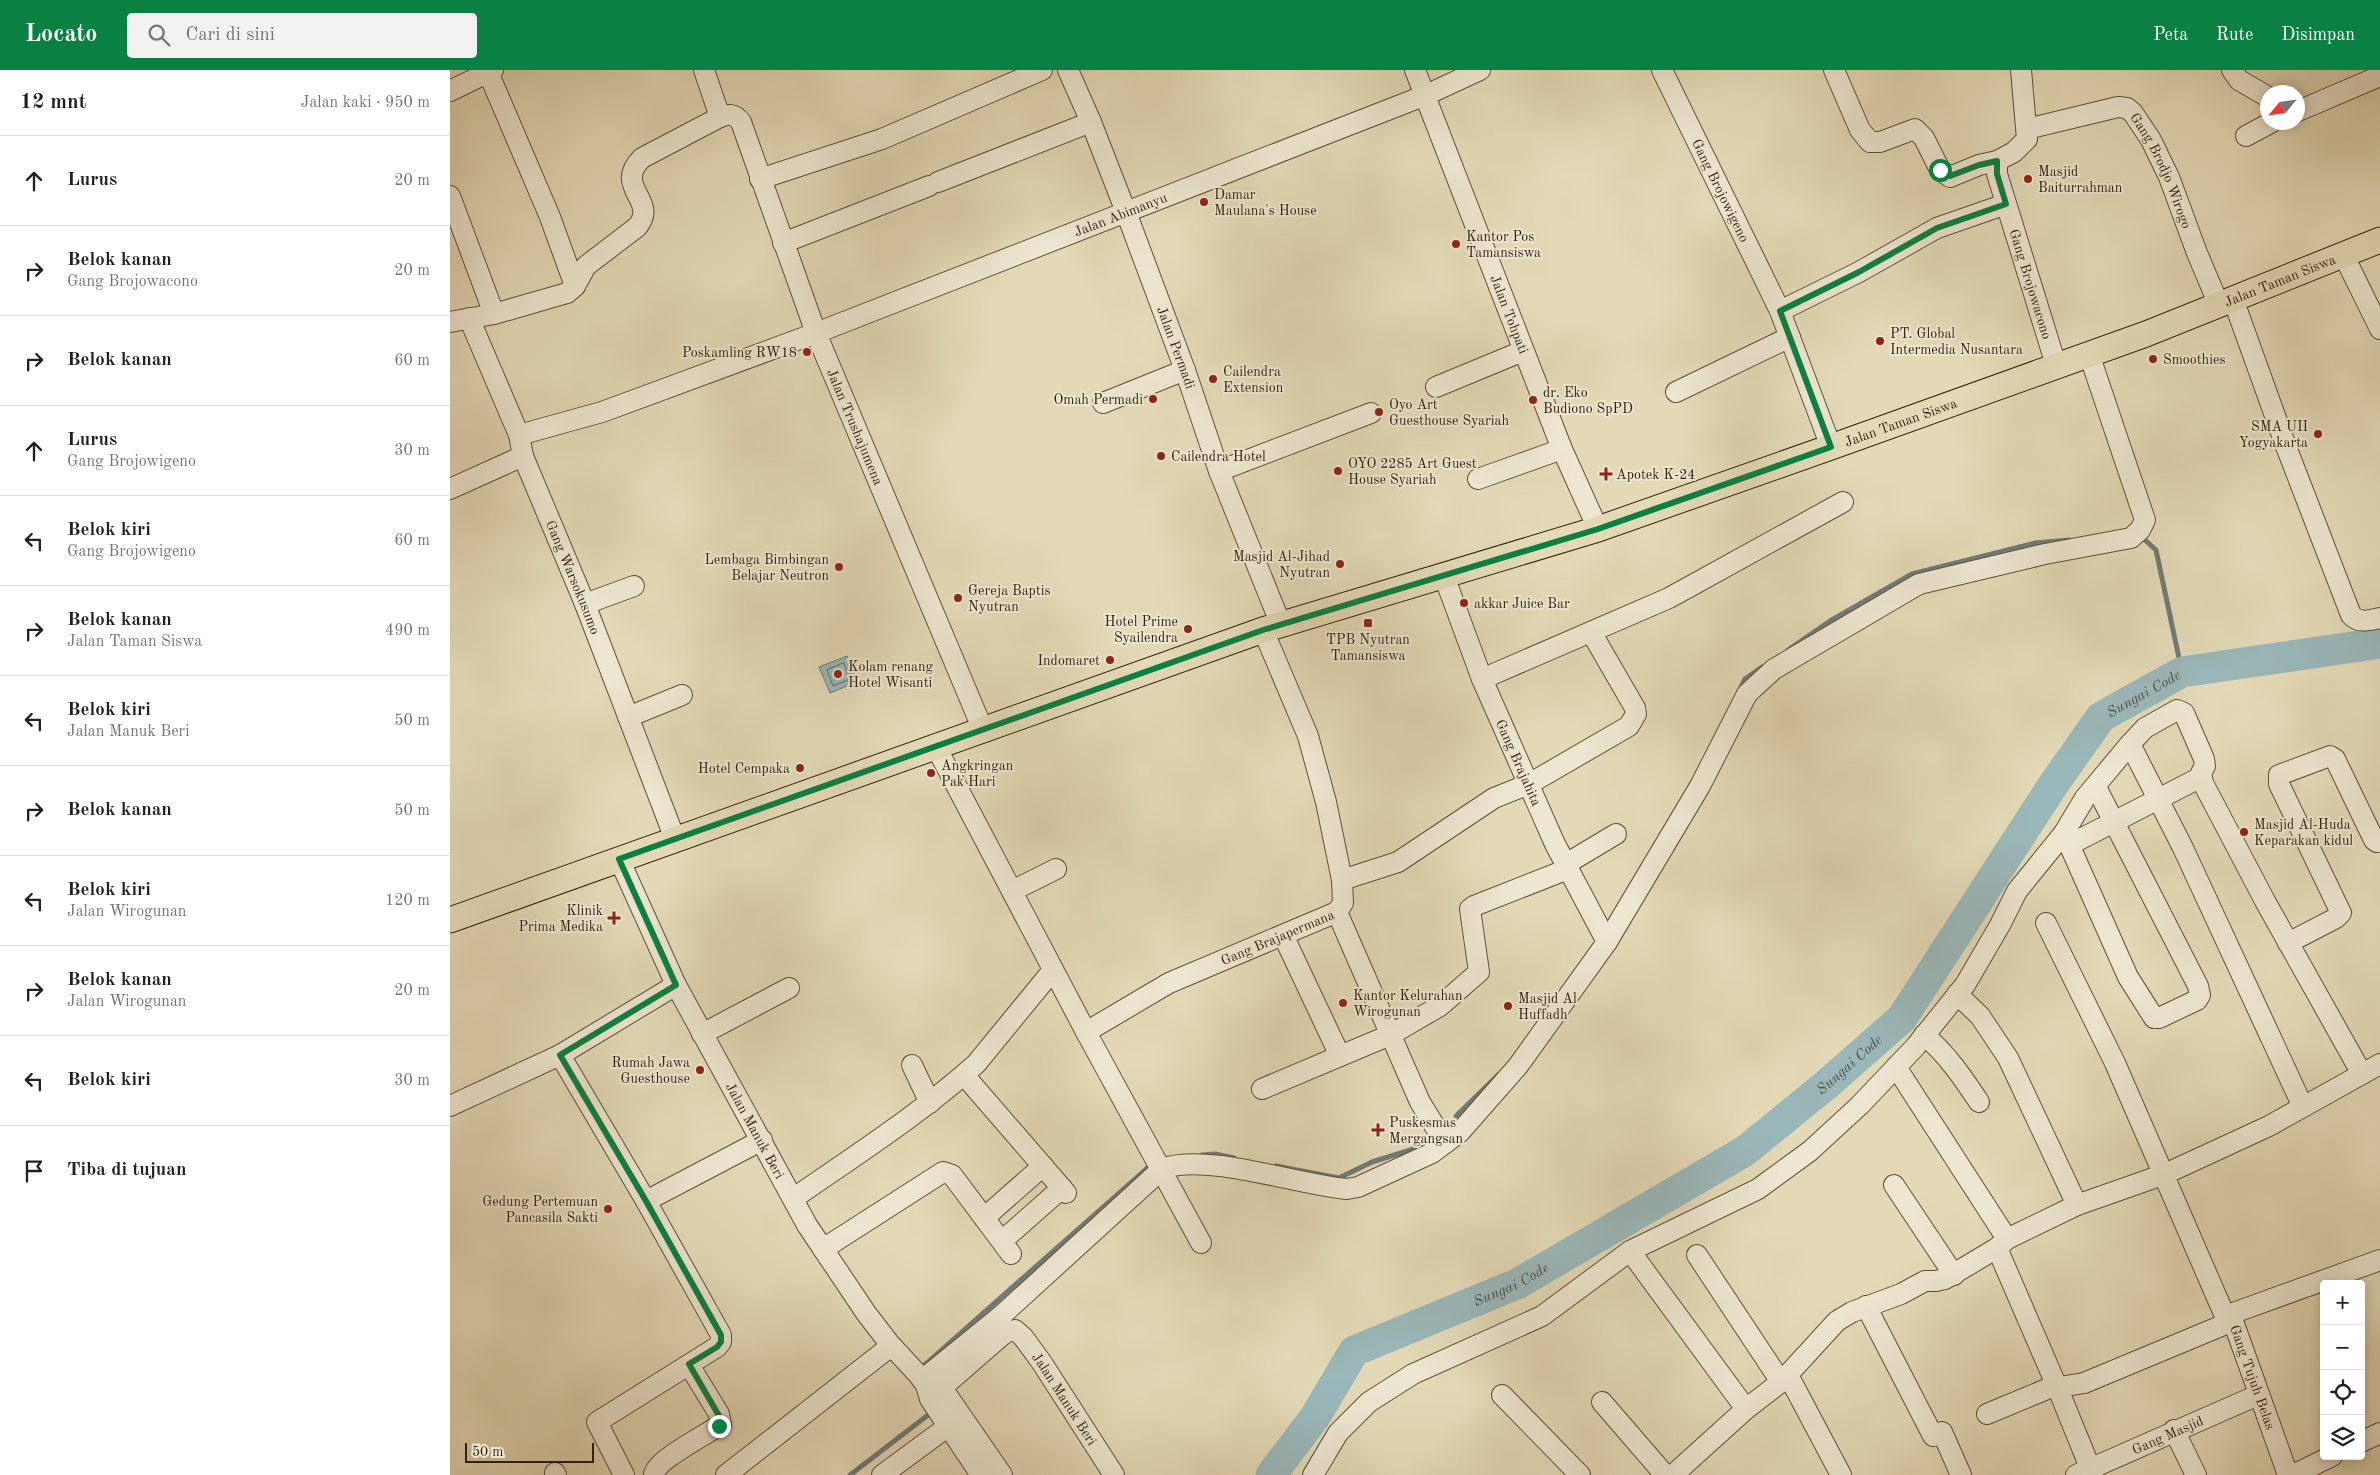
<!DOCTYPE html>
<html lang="id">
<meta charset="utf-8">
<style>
body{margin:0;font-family:"Old Standard TT",serif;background:#f2f2f2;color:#202124}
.controls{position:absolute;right:15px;bottom:15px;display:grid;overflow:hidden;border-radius:5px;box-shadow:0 2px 12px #0003}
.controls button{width:45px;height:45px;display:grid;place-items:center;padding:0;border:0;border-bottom:1px solid #e0e0e0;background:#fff;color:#202124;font:25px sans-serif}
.compass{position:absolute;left:1810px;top:15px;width:45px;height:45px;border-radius:50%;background:#fff;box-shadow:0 2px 12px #0003;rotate:241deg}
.scale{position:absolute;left:15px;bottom:12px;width:129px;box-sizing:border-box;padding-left:5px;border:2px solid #33220e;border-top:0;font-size:14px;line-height:18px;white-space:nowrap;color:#33220e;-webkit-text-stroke:4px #ede6d0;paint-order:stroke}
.stop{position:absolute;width:15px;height:15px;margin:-11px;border:4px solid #0b8043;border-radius:50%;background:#fff}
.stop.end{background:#0b8043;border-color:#fff;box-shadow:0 1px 5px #0008}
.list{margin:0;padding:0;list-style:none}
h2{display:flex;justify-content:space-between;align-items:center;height:65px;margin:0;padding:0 20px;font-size:21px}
h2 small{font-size:16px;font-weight:400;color:#757577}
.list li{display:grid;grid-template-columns:32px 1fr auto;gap:15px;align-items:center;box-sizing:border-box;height:90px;padding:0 20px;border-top:1px solid #e0e0e0}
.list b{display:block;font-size:19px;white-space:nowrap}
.list p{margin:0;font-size:16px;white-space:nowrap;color:#757577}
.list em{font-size:16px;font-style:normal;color:#757577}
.icon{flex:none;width:28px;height:28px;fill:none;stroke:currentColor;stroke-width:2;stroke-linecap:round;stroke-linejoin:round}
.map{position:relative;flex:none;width:1930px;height:1405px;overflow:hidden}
header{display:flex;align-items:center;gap:30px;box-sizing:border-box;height:70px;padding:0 25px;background:#0b8043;color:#fff}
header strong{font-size:24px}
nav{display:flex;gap:28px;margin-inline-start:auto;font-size:18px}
.search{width:350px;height:45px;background:#f2f2f2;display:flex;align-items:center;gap:12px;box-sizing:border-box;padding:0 18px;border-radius:5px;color:#757577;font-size:19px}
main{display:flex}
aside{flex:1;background:#fff}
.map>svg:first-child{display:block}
.water{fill:#9ab7b9;stroke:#717b75}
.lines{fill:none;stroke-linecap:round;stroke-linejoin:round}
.shore{stroke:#666c64;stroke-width:1}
.stream{stroke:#717b75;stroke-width:5}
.river{stroke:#9ab7b9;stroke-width:31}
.minor-casing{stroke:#5f5038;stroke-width:22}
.major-casing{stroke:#33220e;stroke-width:27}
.minor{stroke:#ede6d0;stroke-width:20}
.major{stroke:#e3d9b6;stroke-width:25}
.route{stroke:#0b8043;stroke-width:6}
.poi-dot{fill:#8f2418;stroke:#ede6d0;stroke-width:2}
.labels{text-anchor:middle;stroke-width:4;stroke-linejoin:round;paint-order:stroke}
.poi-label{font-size:14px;fill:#33220e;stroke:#ede6d0;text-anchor:start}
.street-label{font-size:14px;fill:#33220e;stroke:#ede6d0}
.water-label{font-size:15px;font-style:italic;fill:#524f41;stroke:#ede6d0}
</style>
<header>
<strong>Locato</strong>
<div class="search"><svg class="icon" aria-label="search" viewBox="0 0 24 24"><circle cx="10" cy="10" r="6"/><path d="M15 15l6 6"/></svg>Cari di sini</div>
<nav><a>Peta</a><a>Rute</a><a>Disimpan</a></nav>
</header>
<main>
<aside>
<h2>12 mnt<small>Jalan kaki · 950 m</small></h2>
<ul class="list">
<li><svg class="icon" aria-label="ahead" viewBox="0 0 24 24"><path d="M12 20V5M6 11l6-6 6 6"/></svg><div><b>Lurus</b></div><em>20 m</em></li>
<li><svg class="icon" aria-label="right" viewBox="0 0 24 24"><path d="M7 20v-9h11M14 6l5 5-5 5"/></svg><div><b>Belok kanan</b><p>Gang Brojowacono</p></div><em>20 m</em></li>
<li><svg class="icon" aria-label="right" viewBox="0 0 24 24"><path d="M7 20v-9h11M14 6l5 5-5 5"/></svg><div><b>Belok kanan</b></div><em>60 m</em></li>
<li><svg class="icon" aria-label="ahead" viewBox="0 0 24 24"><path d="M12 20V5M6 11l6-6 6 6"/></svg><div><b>Lurus</b><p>Gang Brojowigeno</p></div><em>30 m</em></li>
<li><svg class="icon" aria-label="left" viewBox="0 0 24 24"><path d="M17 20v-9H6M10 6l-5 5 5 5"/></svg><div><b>Belok kiri</b><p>Gang Brojowigeno</p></div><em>60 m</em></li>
<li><svg class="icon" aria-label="right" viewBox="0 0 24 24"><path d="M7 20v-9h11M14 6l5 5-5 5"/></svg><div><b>Belok kanan</b><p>Jalan Taman Siswa</p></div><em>490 m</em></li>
<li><svg class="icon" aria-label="left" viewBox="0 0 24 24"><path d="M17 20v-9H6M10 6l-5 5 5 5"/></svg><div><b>Belok kiri</b><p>Jalan Manuk Beri</p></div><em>50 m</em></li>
<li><svg class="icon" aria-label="right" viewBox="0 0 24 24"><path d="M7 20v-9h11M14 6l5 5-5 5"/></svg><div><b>Belok kanan</b></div><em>50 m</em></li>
<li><svg class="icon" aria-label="left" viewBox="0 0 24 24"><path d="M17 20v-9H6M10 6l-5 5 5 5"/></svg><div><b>Belok kiri</b><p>Jalan Wirogunan</p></div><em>120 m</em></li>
<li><svg class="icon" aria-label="right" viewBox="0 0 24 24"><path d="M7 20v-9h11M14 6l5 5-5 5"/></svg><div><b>Belok kanan</b><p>Jalan Wirogunan</p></div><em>20 m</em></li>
<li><svg class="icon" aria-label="left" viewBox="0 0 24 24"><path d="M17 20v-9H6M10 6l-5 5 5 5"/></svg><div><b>Belok kiri</b></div><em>30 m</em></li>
<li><svg class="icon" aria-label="arrive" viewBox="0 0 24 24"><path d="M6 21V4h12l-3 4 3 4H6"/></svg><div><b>Tiba di tujuan</b></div></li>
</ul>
</aside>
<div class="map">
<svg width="1930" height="1405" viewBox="0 0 1930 1405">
<rect width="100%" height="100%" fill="#e3d9b6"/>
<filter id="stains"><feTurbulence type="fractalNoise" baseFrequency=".004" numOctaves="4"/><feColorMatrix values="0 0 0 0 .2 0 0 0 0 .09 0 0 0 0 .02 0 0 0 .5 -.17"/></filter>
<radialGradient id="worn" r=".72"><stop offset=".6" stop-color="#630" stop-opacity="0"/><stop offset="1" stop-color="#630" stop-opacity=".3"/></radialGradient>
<path class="water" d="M397 586 407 612 380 623 369 597Z"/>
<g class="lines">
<path class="shore" d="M394 593 400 609 383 616 377 600Z"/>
<g class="stream">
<path d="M1695 470 1706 480 1732 602"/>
<path d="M1338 580 1380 551 1462 504 1585 473 1619 470"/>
<path d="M1289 621 1295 609 1312 597"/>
<path d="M1006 1046 1049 1004"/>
<path d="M752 1085 765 1084 784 1088"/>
<path d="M826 1096 889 1108 922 1092 970 1077"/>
<path d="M470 1299 703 1093"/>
<path d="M400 1405 482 1342"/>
</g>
<path class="river" id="s1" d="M821 1405 865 1347 904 1281 1067 1214 1295 1081 1376 1015 1452 948 1603 715 1651 647 1732 602 1930 573"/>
<g class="minor-casing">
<g id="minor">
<path id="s2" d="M254 0 270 47C279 44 284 43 291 52L366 263 533 660"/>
<path id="s3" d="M618 0 641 52 676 142 735 300 769 401 831 555"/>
<path id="s4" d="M965 0 1112 379 1148 459"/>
<path id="s5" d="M1212 0 1330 241 1381 377"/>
<path d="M1384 0 1410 60 1420 72H1430L1465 59 1474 68 1490 100 1500 107 1529 95 1547 91"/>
<path id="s6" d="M1571 0 1577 69 1564 82 1547 91V104L1606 295"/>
<path d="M1782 0 1789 10 1818 27"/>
<path d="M38 2 100 147 125 216"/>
<path d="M0 21 43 0"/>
<path d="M1848 41 1930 6"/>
<path id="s7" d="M1577 59 1668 37 1677 38 1683 43 1701 70 1719 107 1747 183 1769 235"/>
<path d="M1796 66 1822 52"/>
<path d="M310 109 432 69 592 0"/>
<path d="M488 112 641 52"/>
<path d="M0 126 44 244"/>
<path d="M333 173 479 116"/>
<path d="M1893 184 1930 259"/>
<path d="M1783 229 1837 379 1901 545C1909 554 1920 550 1930 548"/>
<path d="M1330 241 1409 202 1487 158 1556 134"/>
<path id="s8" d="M19 248 69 365 73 386 135 534 225 769"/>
<path d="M0 252 44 244 117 223 125 216 136 196 187 157C210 130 162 118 192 88L270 47"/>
<path d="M986 317 1073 281"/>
<path d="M1226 322 1340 267"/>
<path d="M653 333 735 300"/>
<path id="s9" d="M69 365 152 342 366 263 976 25 1030 0"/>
<path d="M769 401 921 343"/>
<path d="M1028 409 1112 379"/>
<path d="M0 419 73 386"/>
<path id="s10" d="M994 506 1032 609 1105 774 1157 872"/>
<path d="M135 534 184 516"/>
<path d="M1032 609 1219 528 1393 432"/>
<path d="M178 647 232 625"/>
<path d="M1680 674 1733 778 1853 1037"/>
<path d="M486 677 636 962 751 1173"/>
<path d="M1614 763 1678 907 1704 948H1709L1747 930 1750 925 1748 916 1646 717"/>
<path d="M1619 775 1751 707"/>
<path id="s11" d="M169 789 226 915 357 1155 416 1243 439 1273 475 1312 480 1329 531 1405"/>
<path d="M1116 794 1166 764"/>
<path d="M892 810 948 792 1044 728 1079 714 1179 656 1186 644 1185 638 1141 562"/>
<path d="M562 821 606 799"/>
<path d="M887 842 970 1032 995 1073"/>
<path id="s12" d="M1596 853 1665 993 1775 1246 1783 1251 1838 1405"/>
<path d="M833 865 890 986"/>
<path d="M1838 873 1886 848 1891 843 1829 714V705L1880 686 1885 689 1924 770 1927 772 1930 771"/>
<path d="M1507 924 1530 946 1558 988 1627 1135"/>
<path id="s13" d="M636 962 719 913 887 842 893 833 892 810 876 732 858 666 813 560"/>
<path d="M252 964 339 918"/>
<path d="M1474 965C1497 984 1513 1008 1529 1032"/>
<path d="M110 985 196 1131 271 1265V1272L267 1277 147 1352 174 1405"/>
<path d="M462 995 480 1033"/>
<path d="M1446 997 1557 1169"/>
<path d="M514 1005 616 1123"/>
<path d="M812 1019 940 965 990 936 1029 902 1020 839 1024 836 1118 799"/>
<path d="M0 1036 110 985 226 915"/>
<path d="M1444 1115 1504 1205"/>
<path d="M344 1128C406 1085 470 1044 526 994L603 900"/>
<path d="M196 1131 312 1070"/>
<path d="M534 1148 593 1096"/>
<path d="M552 1171 612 1118"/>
<path d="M1547 1178 1608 1319 1643 1405"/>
<path d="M373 1179 493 1102 502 1105 561 1184"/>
<path d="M1180 1181 1296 1339"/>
<path d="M1247 1185 1331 1312"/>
<path d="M1416 1236 1483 1366 1492 1362 1511 1405"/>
<path d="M1775 1246 1930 1190"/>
<path d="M1338 1305 1391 1405"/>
<path d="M472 1310 552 1245 712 1099C755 1082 848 1115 897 1119L908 1117 982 1083 1010 1062 1068 996 1157 872 1250 716 1297 624 1324 599 1469 514 1595 484 1681 468 1690 460 1695 450 1639 284"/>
<path d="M478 1313 492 1318 552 1405"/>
<path d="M1052 1325 1130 1405"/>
<path id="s14" d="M480 1328 556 1262 565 1260 573 1267 592 1293 664 1405"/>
<path d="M1152 1332 1215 1405"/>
<path d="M1537 1344 1597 1319 1634 1313 1783 1251"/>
<path d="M1724 1360 1746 1405"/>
<path d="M1911 1372 1930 1363"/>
<path d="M105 1403 106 1405"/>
<path d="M204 1405C203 1391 260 1363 271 1354L269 1344 239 1295"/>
<path d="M276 1405 441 1276"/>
<path d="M432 1405 508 1349"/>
<path d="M863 1405 888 1363 919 1332 963 1304 1092 1246 1180 1181 1308 1119 1360 1081 1410 1035 1466 976 1515 915 1550 855 1567 821 1614 763 1635 728 1680 674 1695 658 1727 640 1734 643 1754 689 1755 696 1751 703 1753 713 1815 831 1912 1004"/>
<path d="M1223 1405 1296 1339 1331 1312 1387 1251 1402 1242 1451 1224 1475 1211H1486L1495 1209 1547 1178 1557 1169 1627 1135 1715 1104 1819 1056 1930 994"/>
<path id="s15" d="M1626 1405 1808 1325"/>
<path d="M1843 1405 1882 1386"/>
</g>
</g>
<g class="major-casing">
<g id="major">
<path id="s16" d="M0 850 813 560 1148 459 1381 377 1696 264 1930 170"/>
</g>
</g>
<use href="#minor" class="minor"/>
<use href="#major" class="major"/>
</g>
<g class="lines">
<path class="route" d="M269 1356 272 1351 239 1294 267 1277 271 1272V1265L196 1131 110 985 226 915 169 789 813 560 1148 459 1381 377 1330 241 1409 202 1487 158 1556 134 1547 104V91L1529 95 1500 106 1490 100"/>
</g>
<g class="poi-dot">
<circle cx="1578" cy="109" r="5"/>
<circle cx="754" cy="132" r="5"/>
<circle cx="1006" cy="174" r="5"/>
<circle cx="1430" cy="271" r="5"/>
<circle cx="357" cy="282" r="5"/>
<circle cx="1703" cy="289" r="5"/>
<circle cx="763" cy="309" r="5"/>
<circle cx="703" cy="329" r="5"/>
<circle cx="1083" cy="330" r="5"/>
<circle cx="929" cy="342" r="5"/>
<circle cx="1868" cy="364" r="5"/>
<circle cx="711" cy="386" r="5"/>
<circle cx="888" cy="401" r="5"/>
<path d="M1153.5 396.5h5v5h5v5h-5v5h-5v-5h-5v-5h5z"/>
<circle cx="890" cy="494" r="5"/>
<circle cx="389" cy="497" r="5"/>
<circle cx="508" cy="528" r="5"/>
<circle cx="1014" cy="533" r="5"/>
<rect x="913" y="548" width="10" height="10" rx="2.5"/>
<circle cx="738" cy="559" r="5"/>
<circle cx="660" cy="590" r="5"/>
<circle cx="388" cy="604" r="5"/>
<circle cx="350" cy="698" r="5"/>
<circle cx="481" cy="703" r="5"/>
<circle cx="1794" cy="762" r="5"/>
<path d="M161.5 840.5h5v5h5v5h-5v5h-5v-5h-5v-5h5z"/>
<circle cx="893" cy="933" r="5"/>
<circle cx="1058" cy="936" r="5"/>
<circle cx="250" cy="1000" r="5"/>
<path d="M925.5 1052.5h5v5h5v5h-5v5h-5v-5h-5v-5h5z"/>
<circle cx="158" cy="1139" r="5"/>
</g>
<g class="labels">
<g class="poi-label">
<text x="1588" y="106">Masjid<tspan x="1588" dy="16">Baiturrahman</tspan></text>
<text x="764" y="129">Damar<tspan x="764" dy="16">Maulana's House</tspan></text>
<text x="1016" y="171">Kantor Pos<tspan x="1016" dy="16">Tamansiswa</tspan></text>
<text x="1440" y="268">PT. Global<tspan x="1440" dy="16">Intermedia Nusantara</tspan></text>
<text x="347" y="287" text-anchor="end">Poskamling RW18</text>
<text x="1713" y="294">Smoothies</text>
<text x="773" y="306">Cailendra<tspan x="773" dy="16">Extension</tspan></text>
<text x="1093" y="327">dr. Eko<tspan x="1093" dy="16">Budiono SpPD</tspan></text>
<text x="693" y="334" text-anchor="end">Omah Permadi</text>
<text x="939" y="339">Oyo Art<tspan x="939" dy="16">Guesthouse Syariah</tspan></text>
<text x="1858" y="361" text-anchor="end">SMA UII<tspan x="1858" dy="16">Yogyakarta</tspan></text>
<text x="721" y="391">Cailendra Hotel</text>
<text x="898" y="398">OYO 2285 Art Guest<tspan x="898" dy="16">House Syariah</tspan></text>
<text x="1166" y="409">Apotek K-24</text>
<text x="880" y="491" text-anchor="end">Masjid Al-Jihad<tspan x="880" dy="16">Nyutran</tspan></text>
<text x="379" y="494" text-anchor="end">Lembaga Bimbingan<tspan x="379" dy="16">Belajar Neutron</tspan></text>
<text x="518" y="525">Gereja Baptis<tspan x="518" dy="16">Nyutran</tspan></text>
<text x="1024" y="538">akkar Juice Bar</text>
<text x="728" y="556" text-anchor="end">Hotel Prime<tspan x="728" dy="16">Syailendra</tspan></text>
<text x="918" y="574" text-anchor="middle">TPB Nyutran<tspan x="918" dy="16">Tamansiswa</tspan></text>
<text x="650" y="595" text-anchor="end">Indomaret</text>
<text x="398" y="601">Kolam renang<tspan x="398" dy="16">Hotel Wisanti</tspan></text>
<text x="491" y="700">Angkringan<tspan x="491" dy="16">Pak Hari</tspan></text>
<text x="340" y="703" text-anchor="end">Hotel Cempaka</text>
<text x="1804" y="759">Masjid Al-Huda<tspan x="1804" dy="16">Keparakan kidul</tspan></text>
<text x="153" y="845" text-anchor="end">Klinik<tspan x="153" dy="16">Prima Medika</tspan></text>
<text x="903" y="930">Kantor Kelurahan<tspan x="903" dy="16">Wirogunan</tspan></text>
<text x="1068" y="933">Masjid Al<tspan x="1068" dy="16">Huffadh</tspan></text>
<text x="240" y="997" text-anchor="end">Rumah Jawa<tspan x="240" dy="16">Guesthouse</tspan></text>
<text x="939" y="1057">Puskesmas<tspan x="939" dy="16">Mergangsan</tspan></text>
<text x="148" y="1136" text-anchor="end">Gedung Pertemuan<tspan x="148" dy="16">Pancasila Sakti</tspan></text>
</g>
<g class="street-label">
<text dy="5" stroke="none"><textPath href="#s7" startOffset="175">Gang Brodjo Wirogo</textPath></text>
<text dy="5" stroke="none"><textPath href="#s5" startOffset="134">Gang Brojowigeno</textPath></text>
<text dy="5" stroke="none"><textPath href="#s9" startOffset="641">Jalan Abimanyu</textPath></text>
<text dy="5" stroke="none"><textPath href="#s16" startOffset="1939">Jalan Taman Siswa</textPath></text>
<text dy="5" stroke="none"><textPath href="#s6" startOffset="235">Gang Brojowacono</textPath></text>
<text dy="5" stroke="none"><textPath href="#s4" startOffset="262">Jalan Tohpati</textPath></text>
<text dy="5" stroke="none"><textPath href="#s3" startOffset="298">Jalan Permadi</textPath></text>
<text dy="5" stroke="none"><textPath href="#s16" startOffset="1534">Jalan Taman Siswa</textPath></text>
<text dy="5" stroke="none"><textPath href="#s2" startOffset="399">Jalan Trushajumena</textPath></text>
<text dy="5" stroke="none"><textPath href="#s8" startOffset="280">Gang Warsokusumo</textPath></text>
<text dy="5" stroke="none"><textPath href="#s10" startOffset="201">Gang Brajahita</textPath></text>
<text dy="5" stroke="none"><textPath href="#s13" startOffset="214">Gang Brajapermana</textPath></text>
<text dy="5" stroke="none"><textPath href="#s11" startOffset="304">Jalan Manuk Beri</textPath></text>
<text dy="5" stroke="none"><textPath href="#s12" startOffset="501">Gang Tujuh Belas</textPath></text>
<text dy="5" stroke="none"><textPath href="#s14" startOffset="195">Jalan Manuk Beri</textPath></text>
<text dy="5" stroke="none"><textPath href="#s15" startOffset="100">Gang Masjid</textPath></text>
</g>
<g class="water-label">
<text dy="5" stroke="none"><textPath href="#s1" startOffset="1205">Sungai Code</textPath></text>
<text dy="5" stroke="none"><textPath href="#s1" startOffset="725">Sungai Code</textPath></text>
<text dy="5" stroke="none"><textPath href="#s1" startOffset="320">Sungai Code</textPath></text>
</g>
</g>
<rect width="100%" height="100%" filter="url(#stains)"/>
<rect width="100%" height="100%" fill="url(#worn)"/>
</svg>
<div class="controls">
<button>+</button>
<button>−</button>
<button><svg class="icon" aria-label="locate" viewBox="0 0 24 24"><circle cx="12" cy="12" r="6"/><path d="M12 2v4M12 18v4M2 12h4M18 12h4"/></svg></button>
<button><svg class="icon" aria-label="layers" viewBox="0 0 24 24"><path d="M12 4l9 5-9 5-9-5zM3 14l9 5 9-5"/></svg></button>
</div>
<svg class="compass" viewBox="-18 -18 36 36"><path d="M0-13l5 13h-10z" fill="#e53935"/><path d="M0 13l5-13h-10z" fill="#757577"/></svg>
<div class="scale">50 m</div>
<div class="stop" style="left:1490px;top:100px"></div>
<div class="stop end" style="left:269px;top:1356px"></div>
</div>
</main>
